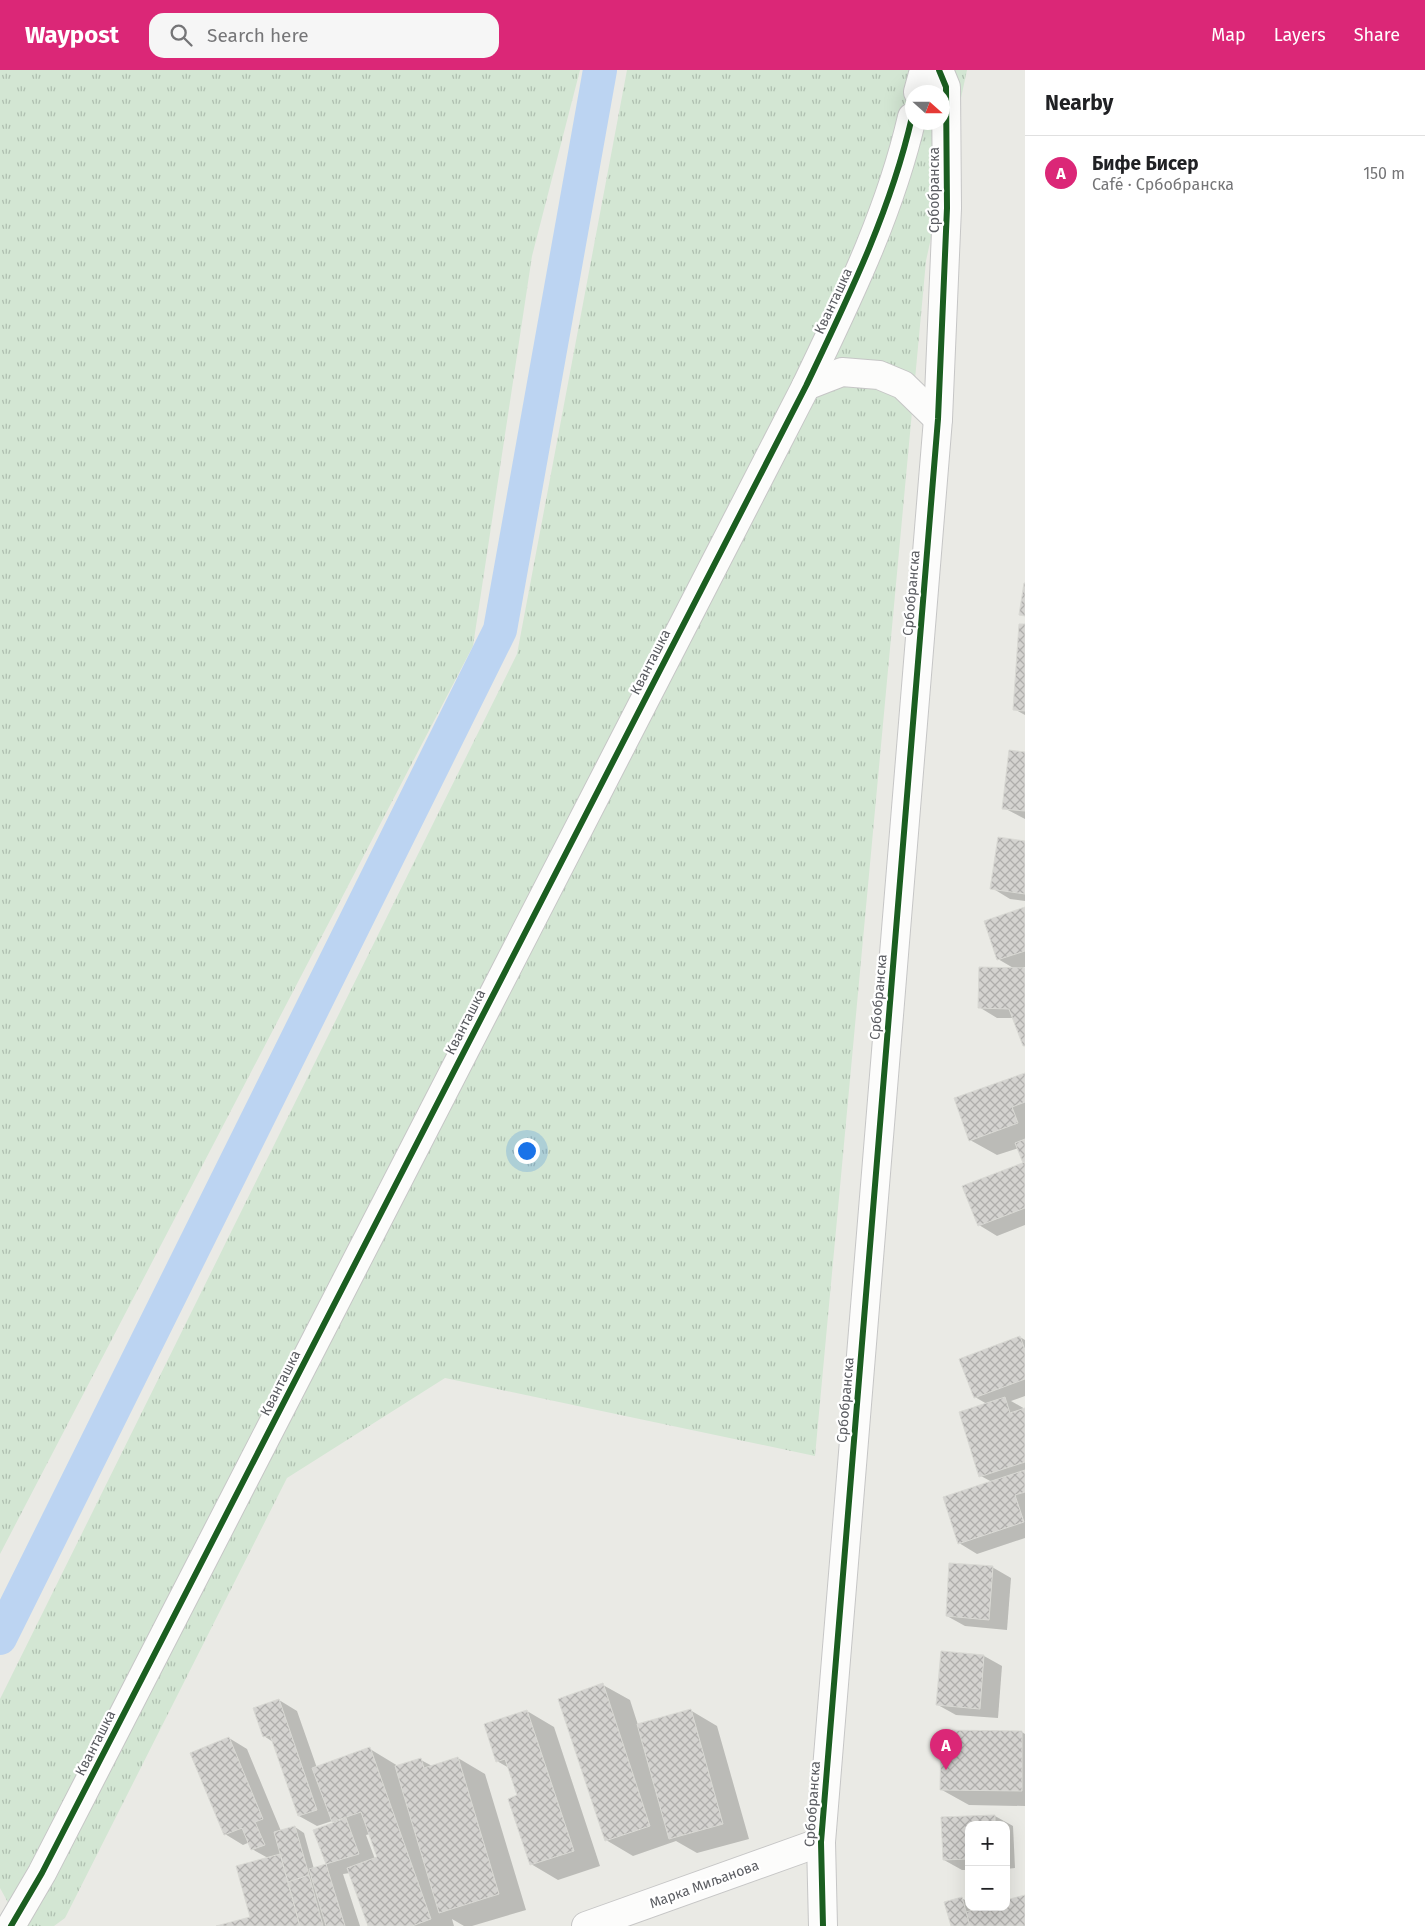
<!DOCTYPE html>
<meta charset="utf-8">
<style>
body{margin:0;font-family:"Fira Sans",sans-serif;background:#f6f6f6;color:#202124}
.controls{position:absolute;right:15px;bottom:15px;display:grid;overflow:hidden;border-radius:10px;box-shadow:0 5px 20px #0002}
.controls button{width:45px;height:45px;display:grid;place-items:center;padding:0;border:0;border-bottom:1px solid #e0e0e0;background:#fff;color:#202124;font:25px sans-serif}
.compass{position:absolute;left:905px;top:15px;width:45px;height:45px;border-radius:50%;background:#fff;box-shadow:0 5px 20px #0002;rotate:111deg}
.you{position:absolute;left:526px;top:1080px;width:18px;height:18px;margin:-12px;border:4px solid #fff;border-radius:50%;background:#1a73e8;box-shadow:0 0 0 8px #1a73e833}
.badge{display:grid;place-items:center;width:32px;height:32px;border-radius:50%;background:#db2777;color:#fff;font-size:16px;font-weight:700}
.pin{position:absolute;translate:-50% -41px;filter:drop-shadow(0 1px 2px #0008)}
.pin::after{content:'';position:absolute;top:26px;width:18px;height:15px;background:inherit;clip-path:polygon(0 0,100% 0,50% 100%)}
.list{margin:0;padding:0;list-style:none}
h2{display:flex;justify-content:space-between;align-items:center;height:65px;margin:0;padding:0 20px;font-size:21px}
h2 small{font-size:16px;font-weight:400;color:#757577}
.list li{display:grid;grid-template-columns:32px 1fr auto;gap:15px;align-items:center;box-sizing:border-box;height:75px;padding:0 20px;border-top:1px solid #e0e0e0}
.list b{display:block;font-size:19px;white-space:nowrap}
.list p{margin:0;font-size:16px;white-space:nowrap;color:#757577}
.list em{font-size:16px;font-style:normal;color:#757577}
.icon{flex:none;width:28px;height:28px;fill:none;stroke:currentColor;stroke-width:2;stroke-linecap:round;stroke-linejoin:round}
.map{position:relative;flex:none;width:1025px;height:1856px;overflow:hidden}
header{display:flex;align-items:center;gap:30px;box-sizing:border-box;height:70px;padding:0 25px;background:#db2777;color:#fff}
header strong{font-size:24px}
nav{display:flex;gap:28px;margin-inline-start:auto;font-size:18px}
.search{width:350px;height:45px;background:#f6f6f6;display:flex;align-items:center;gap:12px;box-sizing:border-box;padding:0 18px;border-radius:15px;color:#757577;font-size:19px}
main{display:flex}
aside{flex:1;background:#fff}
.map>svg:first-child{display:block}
.grass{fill:url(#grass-tufts);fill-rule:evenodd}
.shadow{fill:#0003;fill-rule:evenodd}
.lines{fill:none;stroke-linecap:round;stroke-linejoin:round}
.canal{stroke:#bcd4f2;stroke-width:34}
.building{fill:url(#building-cross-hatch);stroke:#d9d9d4}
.street-casing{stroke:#c6c6c6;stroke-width:30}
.street{stroke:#fcfcfb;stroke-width:28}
.cycleway-casing{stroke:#fff;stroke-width:9}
.cycleway{stroke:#1b5e20;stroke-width:6}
.labels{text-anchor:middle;stroke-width:4.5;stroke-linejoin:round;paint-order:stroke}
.street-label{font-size:14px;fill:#5b5d62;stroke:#fff}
</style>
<header>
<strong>Waypost</strong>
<div class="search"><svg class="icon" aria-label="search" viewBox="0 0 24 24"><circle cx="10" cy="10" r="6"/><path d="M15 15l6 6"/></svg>Search here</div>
<nav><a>Map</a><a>Layers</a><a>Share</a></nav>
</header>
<main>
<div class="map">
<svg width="1025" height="1856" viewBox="0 0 1025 1856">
<defs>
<pattern id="grass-tufts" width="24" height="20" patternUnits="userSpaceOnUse" patternTransform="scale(1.25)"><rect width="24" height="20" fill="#d3e6d3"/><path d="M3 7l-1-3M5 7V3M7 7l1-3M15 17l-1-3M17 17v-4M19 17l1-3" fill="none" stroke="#aebeaf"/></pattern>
<pattern id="building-cross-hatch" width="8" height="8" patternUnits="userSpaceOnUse" patternTransform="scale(1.25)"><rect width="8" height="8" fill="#d4d3d0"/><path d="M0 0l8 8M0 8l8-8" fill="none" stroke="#afaeac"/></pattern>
</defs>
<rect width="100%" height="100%" fill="#eaeae5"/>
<g class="grass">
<path d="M0 0H580L532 186 473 576 0 1484Z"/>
<path d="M627 0H967L926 191 815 1386 445 1308 287 1408 65 1848 54 1856H21L0 1818V1629L517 584ZM912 22H942V52H912Z"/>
</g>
<g class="shadow">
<path d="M1025 556V645L1014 639Z"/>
<path d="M1025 683V749L1004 738Z"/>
<path d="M1025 772V831L1010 829 992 818Z"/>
<path d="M1025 838V897L1020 899H1025V976L1014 948H997L979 937 1015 899 998 889Z"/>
<path d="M1025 1004V1155L997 1166 979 1155 1025 1094 1019 1078 997 1085 970 1070Z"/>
<path d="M1020 1267 1025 1270V1326L1011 1331 1025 1339V1468L977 1484 959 1473 992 1412 981 1406 987 1334 975 1327Z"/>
<path d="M992 1497 1011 1508 1007 1560 965 1556 947 1546Z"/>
<path d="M984 1586 1002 1596 998 1648 956 1645 938 1635Z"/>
<path d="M603 1615 630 1630 638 1655 690 1640 717 1656 749 1769 697 1783 676 1771 633 1786 606 1770Z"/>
<path d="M279 1630 297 1641 317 1698 370 1679 398 1696 421 1690 432 1696 458 1688 485 1704 526 1840 472 1856H464L452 1849 454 1856H369L350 1803 343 1804 360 1856H221L251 1847 268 1788 252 1779 250 1772 243 1775 225 1764 229 1668 247 1679 281 1761 295 1757 304 1763 314 1799 327 1795 314 1760 335 1753 332 1751 317 1756 299 1746 273 1672 264 1666ZM370 1764 379 1788 375 1789 366 1765Z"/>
<path d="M527 1641 554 1657 600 1796 558 1810 531 1794 518 1726 509 1698 497 1691Z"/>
<path d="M942 1661 1022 1662 1025 1664V1736L969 1735 942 1720Z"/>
<path d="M995 1746 1013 1756 1015 1798 1006 1799V1755H969V1800H962L944 1790 943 1748Z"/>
<path d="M1025 1826V1856H952L961 1828 969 1832V1837H972L973 1842 1006 1837Z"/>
</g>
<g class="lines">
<path class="canal" d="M0 1568 500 560 600 0"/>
</g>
<g class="building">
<path d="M1024 513H1025V546L1019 545Z"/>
<path d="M1019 554H1025V641L1013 640Z"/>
<path d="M1009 680 1025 682V741L1002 739Z"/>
<path d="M998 767 1025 771V824L990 819Z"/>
<path d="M1025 837V881L997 890 984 851Z"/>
<path d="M979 897 1025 898V976H1023L1009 939 978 938Z"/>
<path d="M1025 1003V1032L1012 1037 1018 1053 969 1071 954 1028Z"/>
<path d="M1025 1069V1092L1023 1093 1015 1073Z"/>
<path d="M1025 1092V1138L978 1156 962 1116Z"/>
<path d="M1020 1266 1025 1280V1309L974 1328 959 1289Z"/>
<path d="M1005 1327 1010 1343 1025 1338V1392L979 1407 959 1342Z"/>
<path d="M1025 1400V1422L1015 1425 1024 1452 958 1474 943 1427Z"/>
<path d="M949 1493 993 1496 989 1550 946 1546Z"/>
<path d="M941 1581 984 1585 980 1639 936 1635Z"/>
<path d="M603 1613 650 1756 605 1771 558 1629Z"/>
<path d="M279 1629 317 1740 298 1746 270 1665 263 1667 253 1638Z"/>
<path d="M691 1639 723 1754 669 1769 637 1654Z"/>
<path d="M527 1640 574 1781 530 1795 508 1729 517 1725 505 1689 496 1692 484 1654Z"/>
<path d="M941 1660 1022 1661V1721L940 1720Z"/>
<path d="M229 1667 263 1749 255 1752 265 1775 251 1780 242 1758 224 1765 190 1683Z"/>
<path d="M370 1677 431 1849 412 1856H368L347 1798 377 1787 361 1742 332 1752 312 1698Z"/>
<path d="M458 1687 499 1824 439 1843 395 1696 421 1688 424 1698Z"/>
<path d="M995 1745V1755H969V1789L943 1790 941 1747Z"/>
<path d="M346 1748 359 1784 326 1794 313 1760Z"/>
<path d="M295 1756 309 1805 288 1812 274 1762Z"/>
<path d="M280 1784 300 1856H216L250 1847 236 1796Z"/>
<path d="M326 1794 345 1856H326L309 1799Z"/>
<path d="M309 1805 323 1856H300L288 1812Z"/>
<path d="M1025 1825V1856H970L966 1842 983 1837H1006V1830Z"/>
<path d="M962 1827 970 1856H951L944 1832Z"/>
</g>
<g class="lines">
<g class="street-casing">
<g id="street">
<path d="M918 22 924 0"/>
<path d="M806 316 842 302 879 305 903 315 938 349"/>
<path d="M11 1856 42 1803 806 316C848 228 890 143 912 47"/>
<path d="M586 1856 821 1772"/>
<path d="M823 1856 821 1772 938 349 947 138 946 17 939 0"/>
</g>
</g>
<use href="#street" class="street"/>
<g class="cycleway-casing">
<g id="cycleway">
<path d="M11 1856 42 1803 806 316C848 228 890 143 912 47"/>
<path d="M823 1856 821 1772 938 349 947 138 946 17 939 0"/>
</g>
</g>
<use href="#cycleway" class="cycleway"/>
</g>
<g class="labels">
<g class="street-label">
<text transform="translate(934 120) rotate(-90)" y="5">Србобранска</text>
<text transform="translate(833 231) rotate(-65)" y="5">Кванташка</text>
<text transform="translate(911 523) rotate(-85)" y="5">Србобранска</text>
<text transform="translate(650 592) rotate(-63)" y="5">Кванташка</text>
<text transform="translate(878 927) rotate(-85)" y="5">Србобранска</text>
<text transform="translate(465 952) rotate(-63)" y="5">Кванташка</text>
<text transform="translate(280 1313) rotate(-63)" y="5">Кванташка</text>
<text transform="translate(845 1330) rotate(-85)" y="5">Србобранска</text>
<text transform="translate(95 1673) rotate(-63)" y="5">Кванташка</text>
<text transform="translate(812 1734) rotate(-86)" y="5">Србобранска</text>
<text transform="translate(704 1814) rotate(-20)" y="5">Марка Миљанова</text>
</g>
</g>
</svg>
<div class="controls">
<button>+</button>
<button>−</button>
</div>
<svg class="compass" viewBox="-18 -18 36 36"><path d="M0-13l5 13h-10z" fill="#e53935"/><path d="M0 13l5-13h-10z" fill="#757577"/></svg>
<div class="you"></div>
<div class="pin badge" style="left:946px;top:1700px">A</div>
</div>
<aside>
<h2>Nearby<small></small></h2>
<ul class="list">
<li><span class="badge">A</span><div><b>Бифе Бисер</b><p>Café · Србобранска</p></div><em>150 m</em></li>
</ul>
</aside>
</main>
